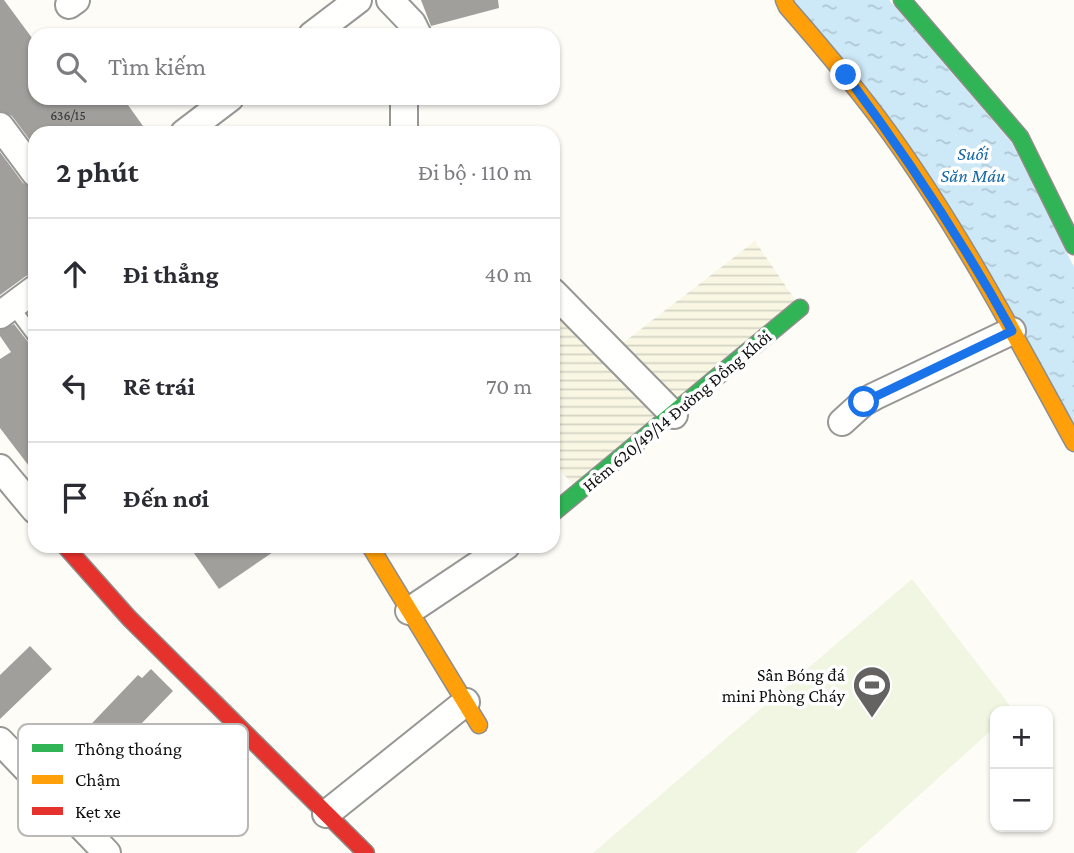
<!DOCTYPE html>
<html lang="vi">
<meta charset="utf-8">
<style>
body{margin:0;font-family:"Crimson Pro",serif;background:#f7f7f7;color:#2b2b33}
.controls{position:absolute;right:21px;bottom:21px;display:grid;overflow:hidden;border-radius:14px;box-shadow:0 2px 5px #0004}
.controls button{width:63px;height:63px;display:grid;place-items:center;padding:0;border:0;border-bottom:2px solid #e1e1e2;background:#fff;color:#2b2b33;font:35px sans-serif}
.stop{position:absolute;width:21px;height:21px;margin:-16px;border:5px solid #1a73e8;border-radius:50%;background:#fff}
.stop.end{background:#1a73e8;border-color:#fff;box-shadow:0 2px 7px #0008}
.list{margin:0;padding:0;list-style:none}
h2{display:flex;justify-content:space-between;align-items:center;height:91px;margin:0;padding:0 28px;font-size:30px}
h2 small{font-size:23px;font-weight:400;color:#7c7c81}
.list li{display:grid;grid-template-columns:46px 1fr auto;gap:21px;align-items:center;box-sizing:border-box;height:112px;padding:0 28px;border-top:2px solid #e1e1e2}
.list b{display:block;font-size:26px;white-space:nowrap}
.list em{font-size:23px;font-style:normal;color:#7c7c81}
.icon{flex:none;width:38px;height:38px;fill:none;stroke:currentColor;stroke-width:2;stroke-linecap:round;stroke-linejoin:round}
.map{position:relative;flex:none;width:1074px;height:853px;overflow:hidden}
.search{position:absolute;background:#fff;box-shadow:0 2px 5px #0004;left:28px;top:28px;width:532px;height:77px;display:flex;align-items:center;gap:18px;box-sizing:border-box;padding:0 24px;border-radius:21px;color:#7c7c81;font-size:26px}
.panel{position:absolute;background:#fff;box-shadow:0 2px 5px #0004;left:28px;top:126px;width:532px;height:427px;border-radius:21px}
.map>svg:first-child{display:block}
.farmland{fill:url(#farmland-rules)}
.pitch{fill:#f0f6e1}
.water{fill:url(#water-ripples)}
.building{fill:#a19f9c}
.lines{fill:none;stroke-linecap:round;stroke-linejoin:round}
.lane-casing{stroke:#979795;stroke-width:16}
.street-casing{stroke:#979795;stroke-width:30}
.fast-casing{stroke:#8e8d8b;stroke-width:19}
.slow-casing{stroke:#8e8d8b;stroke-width:19}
.jam-casing{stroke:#8e8d8b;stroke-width:19}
.lane{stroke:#fffffe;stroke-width:12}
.street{stroke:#fffffe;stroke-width:26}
.fast{stroke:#30b455;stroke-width:16}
.slow{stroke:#ff9f0a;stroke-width:16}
.jam{stroke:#e5322d;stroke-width:16}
.route{stroke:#1a73e8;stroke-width:9}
.labels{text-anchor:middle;stroke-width:7;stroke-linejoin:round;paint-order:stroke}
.number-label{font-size:14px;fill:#353434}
.street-label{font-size:18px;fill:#111;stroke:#fff}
.poi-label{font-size:18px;fill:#111;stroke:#fff;text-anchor:end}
.water-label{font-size:19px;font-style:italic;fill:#1768a6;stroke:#fff}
.key{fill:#fff;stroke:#b8b8b8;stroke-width:2}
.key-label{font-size:19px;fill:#111}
</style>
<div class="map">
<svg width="1074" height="853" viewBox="0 0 1074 853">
<defs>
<pattern id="farmland-rules" width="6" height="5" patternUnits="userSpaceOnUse" patternTransform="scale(1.75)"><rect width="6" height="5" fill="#f9f7e4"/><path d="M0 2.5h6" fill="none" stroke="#d4d3c3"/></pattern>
<pattern id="water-ripples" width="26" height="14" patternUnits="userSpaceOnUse" patternTransform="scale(1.75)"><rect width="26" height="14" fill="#cde8f7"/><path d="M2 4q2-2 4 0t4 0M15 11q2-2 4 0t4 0" fill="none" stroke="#afc6d3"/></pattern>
</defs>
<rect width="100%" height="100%" fill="#fdfcf7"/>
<g class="farmland">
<path d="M755 241 798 304 678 404 619 346Z"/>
<path d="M553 304 663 415 575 487 553 462Z"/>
</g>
<path class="pitch" d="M912 579 1014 711H995V727L855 853H593Z"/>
<path class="water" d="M794 0H889L1012 143 1074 267V423Z"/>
<g class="building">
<path d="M0 0H4L35 42V98H123L148 133H35V147L12 116 0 111Z"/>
<path d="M421 0H498L499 8 431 26Z"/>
<path d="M0 152 23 183 35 188V274L26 276 0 295Z"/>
<path d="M14 324 28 342 35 346V474L0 428V359L11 352 0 336V330Z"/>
<path d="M189 546H282L219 589Z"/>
<path d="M30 646 52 669 0 719V675Z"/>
<path d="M151 669 173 691 80 787 55 762 138 675 142 678Z"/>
</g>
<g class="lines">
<g class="lane-casing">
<path id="lane" d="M12 306 35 337"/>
</g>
<g class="street-casing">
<g id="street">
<path d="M390 0 412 23 418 35"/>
<path d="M69 5 76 0"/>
<path d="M312 35 358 0"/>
<path d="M404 98V133"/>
<path d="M0 126 35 173"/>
<path d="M184 133 230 98"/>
<path d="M553 292 674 415"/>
<path d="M0 315 35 289"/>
<path d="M842 422 864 402 875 396 1012 331"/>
<path d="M0 468 35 510"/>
<path d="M409 611 506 546"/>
<path d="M0 741 107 853"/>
<path d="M326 814 466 702"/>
</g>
</g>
<g class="fast-casing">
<g id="fast">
<path d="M902 0 1020 137 1074 246"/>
<path d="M553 513 800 308"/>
</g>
</g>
<g class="slow-casing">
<g id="slow">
<path d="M784 0 787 7C822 47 857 88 888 131 959 229 1016 337 1074 443"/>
<path d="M370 546 479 725"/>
</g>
</g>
<g class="jam-casing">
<path id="jam" d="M65 546 129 618 366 853"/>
</g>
<use href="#lane" class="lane"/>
<use href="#street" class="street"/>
<use href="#fast" class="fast"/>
<use href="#slow" class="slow"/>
<use href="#jam" class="jam"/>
</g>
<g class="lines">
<path class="route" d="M846 75C907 157 963 242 1012 331L864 402"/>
</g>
<defs>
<g id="stadium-pin" transform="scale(2.0125)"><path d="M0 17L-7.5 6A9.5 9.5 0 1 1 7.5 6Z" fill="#646362" stroke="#fff"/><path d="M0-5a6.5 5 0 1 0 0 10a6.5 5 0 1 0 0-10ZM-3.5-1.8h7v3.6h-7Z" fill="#fff"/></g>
</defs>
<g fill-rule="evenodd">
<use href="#stadium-pin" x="872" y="685"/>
</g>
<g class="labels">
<g class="number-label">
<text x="68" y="120">636/15</text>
</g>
<g class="street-label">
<text transform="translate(677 411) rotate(-40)" y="6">Hẻm 620/49/14 Đường Đồng Khởi</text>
</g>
<g class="poi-label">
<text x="845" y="681">Sân Bóng đá<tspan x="845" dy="21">mini Phòng Cháy</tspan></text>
</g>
<g class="water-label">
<text x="973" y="160">Suối<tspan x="973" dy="22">Săn Máu</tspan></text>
</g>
</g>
<rect x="18" y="724" width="230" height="112" rx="10" class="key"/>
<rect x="32" y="744" width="31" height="8" fill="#30b455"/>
<rect x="32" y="775" width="31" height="9" fill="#ff9f0a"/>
<rect x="32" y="807" width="31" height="8" fill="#e5322d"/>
<g class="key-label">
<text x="75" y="755">Thông thoáng</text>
<text x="75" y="786">Chậm</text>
<text x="75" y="818">Kẹt xe</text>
</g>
</svg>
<div class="controls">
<button>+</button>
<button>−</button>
</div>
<div class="stop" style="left:864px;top:402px"></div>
<div class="stop end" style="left:846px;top:75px"></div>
<div class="search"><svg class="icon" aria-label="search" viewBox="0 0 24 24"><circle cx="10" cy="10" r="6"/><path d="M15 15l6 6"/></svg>Tìm kiếm</div>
<section class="panel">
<h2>2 phút<small>Đi bộ · 110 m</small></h2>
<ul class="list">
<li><svg class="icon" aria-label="ahead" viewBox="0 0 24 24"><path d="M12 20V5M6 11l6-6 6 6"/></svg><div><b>Đi thẳng</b></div><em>40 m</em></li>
<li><svg class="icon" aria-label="left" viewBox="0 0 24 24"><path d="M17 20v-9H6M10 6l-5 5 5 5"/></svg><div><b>Rẽ trái</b></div><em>70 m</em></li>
<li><svg class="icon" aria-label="arrive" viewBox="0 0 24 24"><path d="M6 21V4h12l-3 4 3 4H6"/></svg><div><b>Đến nơi</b></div></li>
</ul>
</section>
</div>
